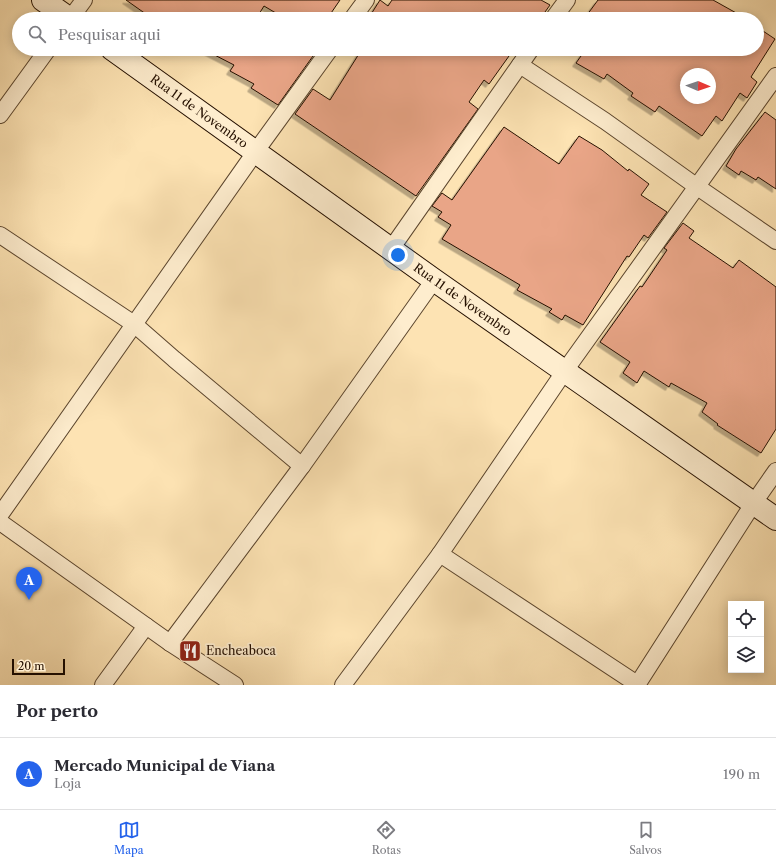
<!DOCTYPE html>
<html lang="pt">
<style>
body{margin:0;font-family:"Libre Caslon Text",serif;background:#f7f7f7;color:#2b2b33}
.controls{position:absolute;right:12px;bottom:12px;display:grid;overflow:hidden;border-radius:0px;box-shadow:0 2px 10px #0003}
.controls button{width:36px;height:36px;display:grid;place-items:center;padding:0;border:0;border-bottom:1px solid #e1e1e2;background:#fff;color:#2b2b33;font:20px sans-serif}
.compass{position:absolute;left:680px;top:68px;width:36px;height:36px;border-radius:50%;background:#fff;box-shadow:0 2px 10px #0003;rotate:92deg}
.scale{position:absolute;left:12px;bottom:10px;width:53px;box-sizing:border-box;padding-left:4px;border:2px solid #251000;border-top:0;font-size:11px;line-height:14px;white-space:nowrap;color:#251000;-webkit-text-stroke:3px #feedce;paint-order:stroke}
.you{position:absolute;left:398px;top:255px;width:14px;height:14px;margin:-10px;border:3px solid #fff;border-radius:50%;background:#1a73e8;box-shadow:0 0 0 6px #1a73e833}
.badge{display:grid;place-items:center;width:26px;height:26px;border-radius:50%;background:#2563eb;color:#fff;font-size:13px;font-weight:700}
.pin{position:absolute;translate:-50% -33px;filter:drop-shadow(0 1px 2px #0008)}
.pin::after{content:'';position:absolute;top:21px;width:14px;height:12px;background:inherit;clip-path:polygon(0 0,100% 0,50% 100%)}
.list{margin:0;padding:0;list-style:none}
h2{display:flex;justify-content:space-between;align-items:center;height:52px;margin:0;padding:0 16px;font-size:17px}
h2 small{font-size:13px;font-weight:400;color:#7c7c81}
.list li{display:grid;grid-template-columns:26px 1fr auto;gap:12px;align-items:center;box-sizing:border-box;height:72px;padding:0 16px;border-top:1px solid #e1e1e2}
.list b{display:block;font-size:15px;white-space:nowrap}
.list p{margin:0;font-size:13px;white-space:nowrap;color:#7c7c81}
.list em{font-size:13px;font-style:normal;color:#7c7c81}
.icon{flex:none;width:22px;height:22px;fill:none;stroke:currentColor;stroke-width:2;stroke-linecap:round;stroke-linejoin:round}
.map{position:relative;flex:none;width:776px;height:685px;overflow:hidden}
.search{position:absolute;background:#fff;box-shadow:0 2px 10px #0003;left:12px;right:12px;top:12px;height:44px;display:flex;align-items:center;gap:10px;box-sizing:border-box;padding:0 14px;border-radius:22px;color:#7c7c81;font-size:15px}
.sheet{height:124px;background:#fff}
nav{display:flex;justify-content:space-around;align-items:center;box-sizing:border-box;height:56px;border-top:1px solid #e1e1e2;background:#fff;font-size:11px;color:#7c7c81}
nav a{display:grid;justify-items:center;gap:2px}
nav .on{color:#2563eb}
.map>svg:first-child{display:block}
.building{fill:#e9a587;stroke:#251000;fill-rule:evenodd;filter:url(#shadow)}
.lines{fill:none;stroke-linecap:round;stroke-linejoin:round}
.minor-casing{stroke:#5b452d;stroke-width:18}
.secondary-casing{stroke:#251000;stroke-width:24}
.minor{stroke:#feedce;stroke-width:16}
.secondary{stroke:#feedce;stroke-width:22}
.labels{text-anchor:middle;stroke-width:3.5;stroke-linejoin:round;paint-order:stroke}
.street-label{font-size:12px;fill:#251000;stroke:#feedce}
.poi-label{font-size:12px;fill:#251000;stroke:#feedce;text-anchor:start}
</style>
<div class="map">
<svg width="776" height="685" viewBox="0 0 776 685">
<defs>
<filter id="shadow"><feDropShadow dx="-3.5" dy="3.5" stdDeviation="0" flood-color="#0004"/></filter>
</defs>
<rect width="100%" height="100%" fill="#fde3b3"/>
<filter id="stains"><feTurbulence type="fractalNoise" baseFrequency=".005" numOctaves="4"/><feColorMatrix values="0 0 0 0 .2 0 0 0 0 .09 0 0 0 0 .02 0 0 0 .5 -.17"/></filter>
<radialGradient id="worn" r=".72"><stop offset=".6" stop-color="#630" stop-opacity="0"/><stop offset="1" stop-color="#630" stop-opacity=".3"/></radialGradient>
<g class="building">
<path d="M126 0H340L327 19H286L264 6 256 19H153Z"/>
<path d="M380 0 388 6 392 0H541L550 5 540 19H368Z"/>
<path d="M598 0H713L747 19H584Z"/>
<path d="M757 27 775 39 751 77 757 82 747 98 740 93 722 121 716 116 702 136 659 106 655 112 631 96 633 93 607 74 604 79 576 63 586 49H757ZM686 74H710V98H686Z"/>
<path d="M203 49H318L278 105 251 88 254 84 230 71 234 65Z"/>
<path d="M362 49H514L489 84 484 80 469 102 478 109 416 196 295 114 313 89 330 100Z"/>
<path d="M765 112 776 120V189L758 177 756 180 741 171 739 175 726 166 736 149Z"/>
<path d="M504 127 559 164 579 136 602 150 628 171 629 169 649 184 641 195 667 212 648 238 644 235 629 257 627 256 583 325 565 315 562 320 549 312 552 309 517 290 520 285 442 239 451 225 438 217 442 212 432 206 442 193 452 200Z"/>
<path d="M683 223 694 231 689 238 733 268 739 260 776 287V429L761 453 717 425 718 424 702 412 707 403 671 383 669 387 644 371 637 383 623 373 630 362 600 342 640 286 642 287 667 250 664 248Z"/>
</g>
<g class="lines">
<g class="minor-casing">
<g id="minor">
<path d="M70 19 84 0"/>
<path d="M352 19 366 0"/>
<path d="M553 19 567 0"/>
<path d="M520 65 605 121 696 186 776 241"/>
<path d="M0 115 48 49"/>
<path d="M0 235 134 324 174 359 302 466"/>
<path d="M391 249 531 49"/>
<path d="M0 515 256 151 330 49"/>
<path d="M0 522 170 643 235 685"/>
<path d="M440 554 637 684"/>
<path d="M170 643 302 466 434 280"/>
<path d="M103 685 146 626"/>
<path d="M343 685 440 554 564 372 776 76"/>
<path d="M637 685 753 504 776 471"/>
</g>
</g>
<g class="secondary-casing">
<g id="secondary">
<path d="M43 0 70 19"/>
<path id="s1" d="M112 49 434 280 776 519"/>
</g>
</g>
<use href="#minor" class="minor"/>
<use href="#secondary" class="secondary"/>
</g>
<defs>
<g id="restaurant-square" transform="scale(1.15)"><rect x="-9" y="-9" width="18" height="18" rx="4" fill="#8f2418" stroke="#feedce"/><path d="M-5-6h1v4h1v-4h1v4h1v-4h1v5L-1.5 .5V6h-2V.5L-5-1ZM5-6V6H3V1.5H1.5Q1.5-4 5-6Z" fill="#fff"/></g>
</defs>
<g fill-rule="evenodd">
<use href="#restaurant-square" x="190" y="651"/>
</g>
<g class="labels">
<g class="street-label">
<text dy="4" stroke="none"><textPath href="#s1" startOffset="107">Rua 11 de Novembro</textPath></text>
<text dy="4" stroke="none"><textPath href="#s1" startOffset="431">Rua 11 de Novembro</textPath></text>
</g>
<g class="poi-label">
<text x="206" y="655">Encheaboca</text>
</g>
</g>
<rect width="100%" height="100%" filter="url(#stains)"/>
<rect width="100%" height="100%" fill="url(#worn)"/>
</svg>
<div class="controls">
<button><svg class="icon" aria-label="locate" viewBox="0 0 24 24"><circle cx="12" cy="12" r="6"/><path d="M12 2v4M12 18v4M2 12h4M18 12h4"/></svg></button>
<button><svg class="icon" aria-label="layers" viewBox="0 0 24 24"><path d="M12 4l9 5-9 5-9-5zM3 14l9 5 9-5"/></svg></button>
</div>
<svg class="compass" viewBox="-18 -18 36 36"><path d="M0-13l5 13h-10z" fill="#e53935"/><path d="M0 13l5-13h-10z" fill="#7c7c81"/></svg>
<div class="scale">20 m</div>
<div class="you"></div>
<div class="pin badge" style="left:29px;top:600px">A</div>
<div class="search"><svg class="icon" aria-label="search" viewBox="0 0 24 24"><circle cx="10" cy="10" r="6"/><path d="M15 15l6 6"/></svg>Pesquisar aqui</div>
</div>
<section class="sheet">
<h2>Por perto<small></small></h2>
<ul class="list">
<li><span class="badge">A</span><div><b>Mercado Municipal de Viana</b><p>Loja</p></div><em>190 m</em></li>
</ul>
</section>
<nav>
<a class="on"><svg class="icon" aria-label="map" viewBox="0 0 24 24"><path d="M3 6l6-2 6 2 6-2v14l-6 2-6-2-6 2zM9 4v14M15 6v14"/></svg>Mapa</a>
<a><svg class="icon" aria-label="directions" viewBox="0 0 24 24"><path d="M12 3l9 9-9 9-9-9zM9 14v-3h6M13 9l2 2-2 2"/></svg>Rotas</a>
<a><svg class="icon" aria-label="saved" viewBox="0 0 24 24"><path d="M7 4h10v16l-5-4-5 4z"/></svg>Salvos</a>
</nav>
